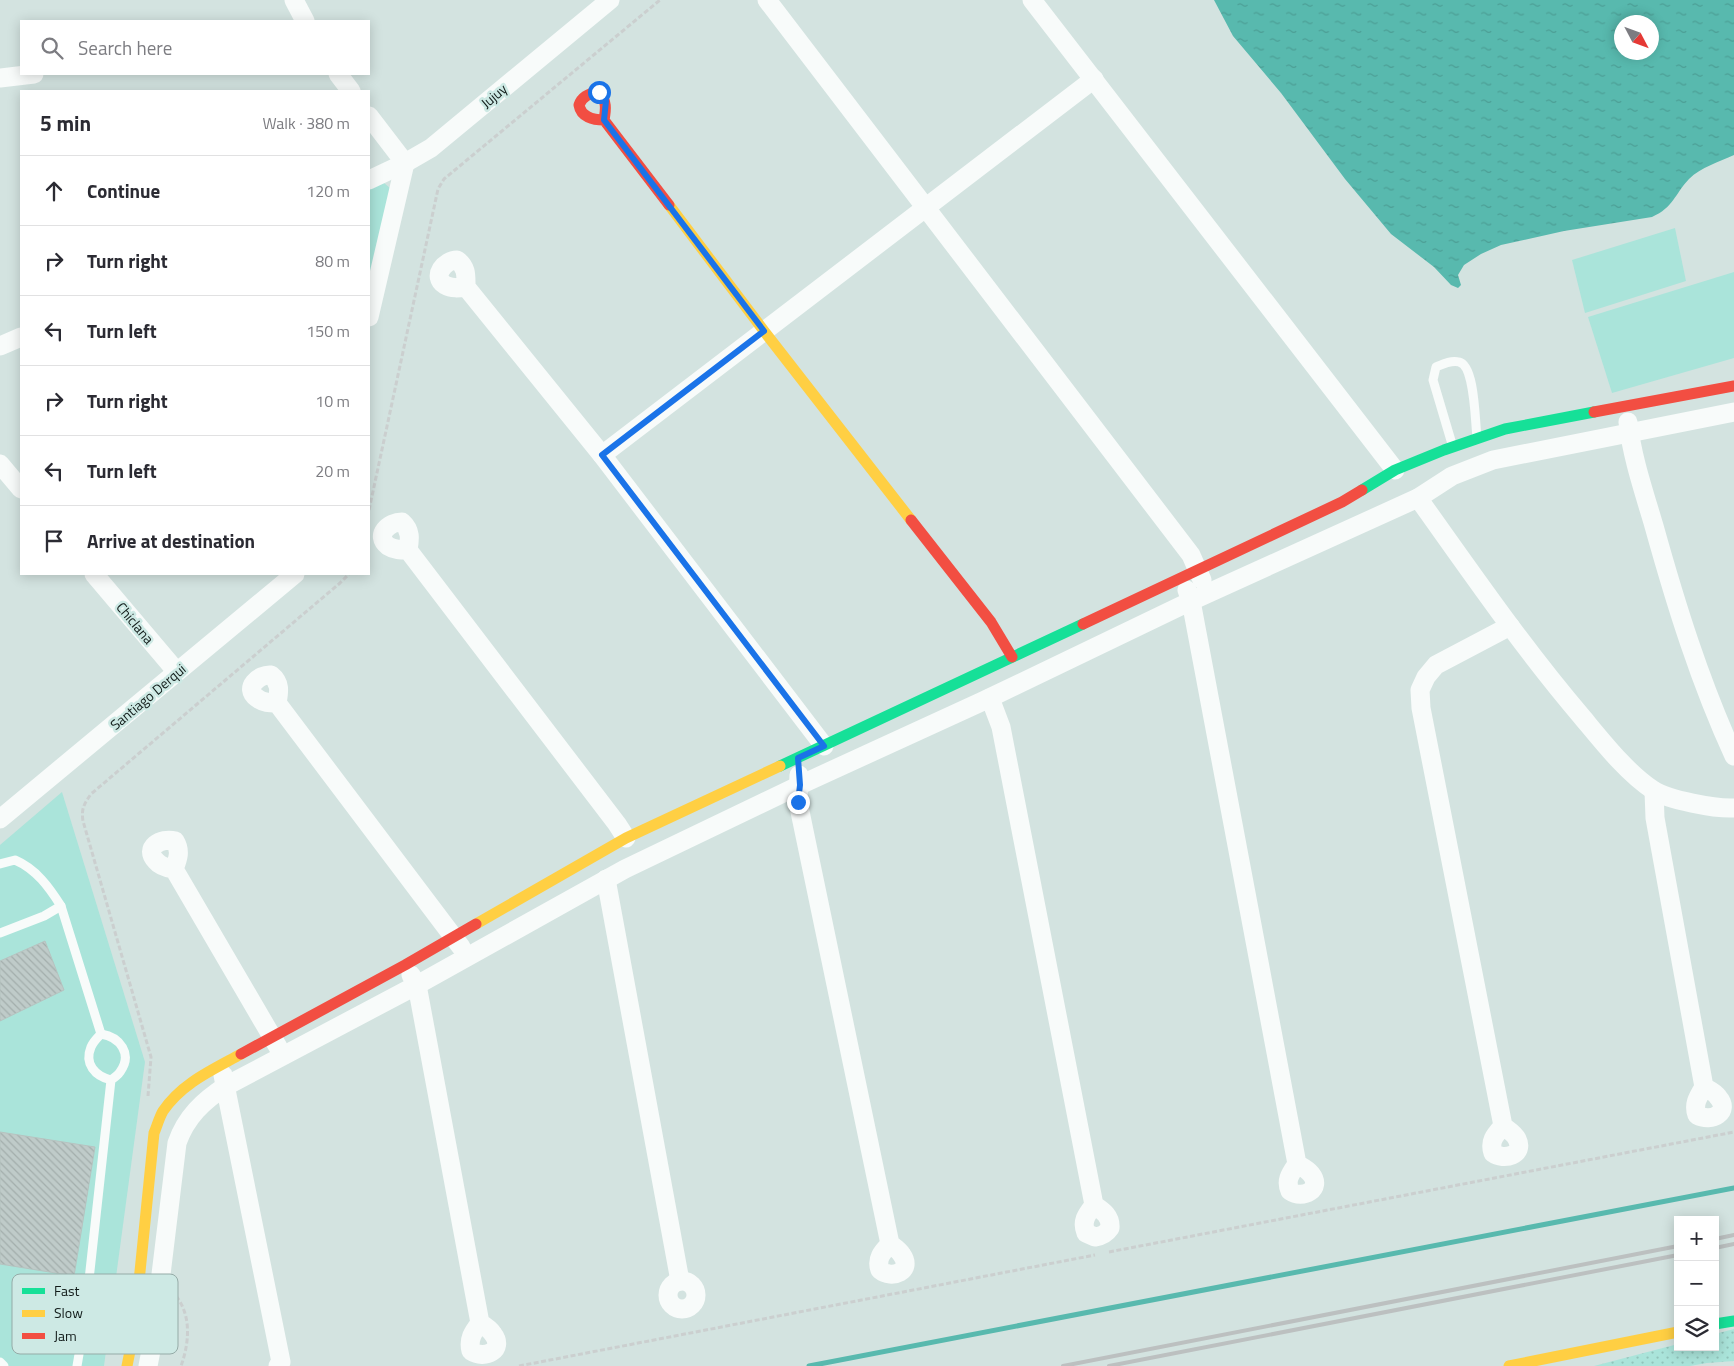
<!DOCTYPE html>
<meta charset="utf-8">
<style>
body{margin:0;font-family:"Titillium Web",sans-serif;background:#f2f2f3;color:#2b2b33}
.controls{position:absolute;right:15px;bottom:15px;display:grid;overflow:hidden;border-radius:0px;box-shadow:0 2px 12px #0003}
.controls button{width:45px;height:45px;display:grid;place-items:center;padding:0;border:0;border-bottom:1px solid #e1e1e2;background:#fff;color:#2b2b33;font:25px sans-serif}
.compass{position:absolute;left:1614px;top:15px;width:45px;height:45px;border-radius:50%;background:#fff;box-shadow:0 2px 12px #0003;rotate:131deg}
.stop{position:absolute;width:15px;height:15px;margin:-11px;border:4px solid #1a73e8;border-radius:50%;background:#fff}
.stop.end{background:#1a73e8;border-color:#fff;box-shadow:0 1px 5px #0008}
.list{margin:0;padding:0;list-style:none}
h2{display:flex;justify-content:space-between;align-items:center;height:65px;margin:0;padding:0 20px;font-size:21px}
h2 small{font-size:16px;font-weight:400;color:#7c7c81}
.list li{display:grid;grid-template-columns:32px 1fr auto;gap:15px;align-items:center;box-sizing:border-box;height:70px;padding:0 20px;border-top:1px solid #e1e1e2}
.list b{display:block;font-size:19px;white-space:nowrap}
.list em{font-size:16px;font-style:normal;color:#7c7c81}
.icon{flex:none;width:28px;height:28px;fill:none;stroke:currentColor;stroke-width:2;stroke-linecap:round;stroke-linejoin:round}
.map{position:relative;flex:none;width:1734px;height:1366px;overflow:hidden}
.search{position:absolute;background:#fff;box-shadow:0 2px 12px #0003;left:20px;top:20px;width:350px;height:55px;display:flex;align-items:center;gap:12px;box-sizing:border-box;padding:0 18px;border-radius:0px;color:#7c7c81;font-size:19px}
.panel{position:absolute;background:#fff;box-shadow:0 2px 12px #0003;left:20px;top:90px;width:350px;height:485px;border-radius:0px}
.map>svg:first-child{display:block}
.grass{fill:url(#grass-dots)}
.park{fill:#aae4da}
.water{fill:url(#water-ripples);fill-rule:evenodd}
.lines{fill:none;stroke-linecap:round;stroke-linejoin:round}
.stream{stroke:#58b9ae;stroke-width:5}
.building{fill:url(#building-back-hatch);stroke:#b6c3c0}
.path{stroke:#cbcfcf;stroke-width:3;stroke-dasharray:5 2.5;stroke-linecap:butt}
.lane{stroke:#f8fbfa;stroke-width:9}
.street{stroke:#f8fbfa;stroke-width:19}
.fast{stroke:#16e098;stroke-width:11}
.slow{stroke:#ffcf43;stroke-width:11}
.jam{stroke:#f24e42;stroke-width:11}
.rail{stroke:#bcc0c0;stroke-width:4}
.route{stroke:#1a73e8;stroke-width:6}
.labels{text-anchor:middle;stroke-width:5;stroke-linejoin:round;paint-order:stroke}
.street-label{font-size:14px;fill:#111b19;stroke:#cde9e4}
.key{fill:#cde9e4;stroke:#95aba7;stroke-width:1}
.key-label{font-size:14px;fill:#111b19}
</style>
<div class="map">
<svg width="1734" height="1366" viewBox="0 0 1734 1366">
<defs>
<pattern id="grass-dots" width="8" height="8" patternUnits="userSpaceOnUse" patternTransform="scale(1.25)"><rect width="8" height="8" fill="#aae4da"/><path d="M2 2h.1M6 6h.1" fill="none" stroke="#91c3ba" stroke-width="1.8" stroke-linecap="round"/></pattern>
<pattern id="water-ripples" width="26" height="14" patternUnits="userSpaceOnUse" patternTransform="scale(1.25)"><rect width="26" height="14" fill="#58b9ae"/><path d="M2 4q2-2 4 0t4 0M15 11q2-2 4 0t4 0" fill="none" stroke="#4c9e95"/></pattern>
<pattern id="building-back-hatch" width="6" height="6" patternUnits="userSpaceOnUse" patternTransform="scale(1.25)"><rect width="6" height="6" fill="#bfcbc9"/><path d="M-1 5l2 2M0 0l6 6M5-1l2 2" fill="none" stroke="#a3aeac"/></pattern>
</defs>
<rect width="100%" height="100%" fill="#d3e3e0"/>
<path class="grass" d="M1734 1329V1361L1707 1363 1690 1366H1594L1678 1344V1347H1715V1334Z"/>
<g class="park">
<path d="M384 183 390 188 369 293V188Z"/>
<path d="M1675 228 1686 281 1585 313 1572 260Z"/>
<path d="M1734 272V358L1612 393 1588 317Z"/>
<path d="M62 792 145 1062 104 1366H0V845Z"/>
</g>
<path class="water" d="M1214 0H1734V155C1719 162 1701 167 1689 179 1674 195 1674 207 1652 217L1564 231 1501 245 1481 254 1464 265 1458 275 1461 285 1458 288 1451 285 1434 267 1391 234 1345 179 1281 93 1233 36ZM1622 22H1652V52H1622Z"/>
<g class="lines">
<path class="stream" d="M809 1366 1734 1188"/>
</g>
<g class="building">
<path d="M45 941 64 990 0 1021V961Z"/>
<path d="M0 1132 95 1147 74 1276 0 1264Z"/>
</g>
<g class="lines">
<g class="path">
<path d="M369 510 438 189 444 179 660 0"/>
<path d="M148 1096 151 1057 83 821C81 809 84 804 91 794L340 583 349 574"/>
<path d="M1109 1252 1734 1132"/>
<path d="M176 1296C192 1316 189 1344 181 1366"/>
<path d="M519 1366 1095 1255"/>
</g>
<g class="lane">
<path d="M1452 444 1433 380 1436 367C1443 364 1451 360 1459 362 1475 365 1475 422 1477 437"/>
<path d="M0 864 15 860C36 869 49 887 61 906L101 1034"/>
<path d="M0 933 44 916 61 906"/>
<path d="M101 1034C98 1037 93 1042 91 1047 84 1064 95 1076 111 1080"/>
<path d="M84 1325 131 1331"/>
<path d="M0 1362 4 1366"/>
<path d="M77 1366 84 1325 111 1080C114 1078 118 1075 120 1072 133 1054 120 1037 101 1034"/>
</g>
<g class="street">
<path d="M294 0 305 21"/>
<path d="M767 0 1191 555 1202 580"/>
<path d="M1032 0 1395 470"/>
<path d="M338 74 351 91"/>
<path d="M0 78 34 74"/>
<path d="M369 116 405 163 369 317"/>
<path d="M369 180 405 163 431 148 610 0"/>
<path d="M466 287C459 288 452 289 445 285 431 276 445 260 457 260 467 267 466 276 466 287L602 455 824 746"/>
<path d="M0 346 21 337"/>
<path d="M1628 422C1632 457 1644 492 1654 526 1676 605 1700 682 1734 756"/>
<path d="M602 455 1094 79"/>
<path d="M0 464 21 489"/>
<path d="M1418 498C1471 572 1523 648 1582 717 1602 741 1627 773 1653 790 1668 800 1716 809 1734 808"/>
<path d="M408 550C401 550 394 550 388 546 374 535 389 522 402 522 411 530 410 539 408 550L617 824 626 838"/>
<path d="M94 574 177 672"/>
<path d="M1187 590 1191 601 1297 1164C1291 1173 1285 1180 1290 1191 1303 1200 1323 1189 1311 1174 1307 1169 1302 1167 1297 1164"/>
<path d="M990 698 1001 727 1094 1205C1103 1211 1111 1216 1110 1228 1106 1234 1102 1236 1095 1237L1086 1233C1081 1221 1087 1214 1094 1205"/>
<path d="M277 703C270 703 263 703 257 698 243 688 259 674 271 675 281 683 279 692 277 703L461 947"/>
<path d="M799 775 798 802 890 1244C894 1247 899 1250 902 1255 913 1271 892 1280 880 1270 876 1259 882 1252 890 1244"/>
<path d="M1654 791 1655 818 1704 1087C1698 1097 1693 1104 1697 1115 1712 1123 1731 1112 1718 1097 1715 1092 1709 1090 1704 1087"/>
<path d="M0 819 295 574"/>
<path d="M174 869C178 859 181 851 175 841 161 837 143 848 156 861 160 866 167 868 174 869L278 1047"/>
<path d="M606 879 680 1281"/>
<path d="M411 975 417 985 480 1323C485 1326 490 1329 493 1334 505 1350 485 1360 471 1351 468 1339 473 1332 480 1323"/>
<path d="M223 1075 281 1362 278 1366"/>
<path d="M1503 1126C1495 1135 1489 1141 1493 1153 1504 1161 1525 1155 1517 1139 1514 1133 1508 1130 1503 1126L1421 708 1420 690 1426 677 1436 665 1510 626"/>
<circle cx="682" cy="1295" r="14"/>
<path d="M148 1366 153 1340 177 1143C186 1117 203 1101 226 1086L417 985 625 869 800 785 981 702 1191 601 1418 498 1452 476 1493 460 1734 412"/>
</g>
<g class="fast">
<path d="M1362 490 1395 470 1444 450 1505 429 1594 412"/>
<path d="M780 766 1083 624"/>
<path d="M1715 1324 1734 1321"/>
</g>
<g class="slow">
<path d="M669 205 764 331 911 520"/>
<path d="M476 924 626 838 780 766"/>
<path d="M127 1366 134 1331 154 1133C157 1126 159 1118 163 1111 182 1083 212 1070 241 1054"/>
<path d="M1509 1366 1678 1332"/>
</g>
<g class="jam">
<path d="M604 120C593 120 581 117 579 105 582 96 590 93 599 92 607 101 606 109 604 120L669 205"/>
<path d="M1594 412 1734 386"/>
<path d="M911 520 991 622 1012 657"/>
<path d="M1083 624 1342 502 1362 490"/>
<path d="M241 1054 405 965 476 924"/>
</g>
<g class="rail">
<path d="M1715 1239 1734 1235"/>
<path d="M1715 1248 1734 1244"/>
<path d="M1063 1366 1678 1246"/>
<path d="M1109 1366 1678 1255"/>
</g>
</g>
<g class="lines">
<path class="route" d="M599 92 606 101 604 120 764 331 602 455 824 746 798 758 800 785 798 802"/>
</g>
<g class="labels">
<g class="street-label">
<text transform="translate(494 96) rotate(-40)" y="5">Jujuy</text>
<text transform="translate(135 623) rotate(50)" y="5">Chiclana</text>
<text transform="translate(148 697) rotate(-40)" y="5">Santiago Derqui</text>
</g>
</g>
<rect x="12" y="1274" width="166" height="80" rx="8" class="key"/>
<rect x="22" y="1288" width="23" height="6" fill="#16e098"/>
<rect x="22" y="1310" width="23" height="7" fill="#ffcf43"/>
<rect x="22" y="1333" width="23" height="6" fill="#f24e42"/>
<g class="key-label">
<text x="54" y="1296">Fast</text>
<text x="54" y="1318">Slow</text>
<text x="54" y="1341">Jam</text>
</g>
</svg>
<div class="controls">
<button>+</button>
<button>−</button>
<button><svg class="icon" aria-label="layers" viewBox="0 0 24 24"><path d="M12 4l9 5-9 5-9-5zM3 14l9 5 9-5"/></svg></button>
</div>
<svg class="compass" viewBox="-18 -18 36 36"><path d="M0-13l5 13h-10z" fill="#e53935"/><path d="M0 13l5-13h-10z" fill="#7c7c81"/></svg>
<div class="stop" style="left:599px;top:92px"></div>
<div class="stop end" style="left:798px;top:802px"></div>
<div class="search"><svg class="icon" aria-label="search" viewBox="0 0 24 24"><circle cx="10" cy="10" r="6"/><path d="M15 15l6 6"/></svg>Search here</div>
<section class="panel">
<h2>5 min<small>Walk · 380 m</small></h2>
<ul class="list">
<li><svg class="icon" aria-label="ahead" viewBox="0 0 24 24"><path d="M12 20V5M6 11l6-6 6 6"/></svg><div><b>Continue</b></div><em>120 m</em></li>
<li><svg class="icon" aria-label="right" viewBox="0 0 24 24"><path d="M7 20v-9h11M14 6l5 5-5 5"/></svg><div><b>Turn right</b></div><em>80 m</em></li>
<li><svg class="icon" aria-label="left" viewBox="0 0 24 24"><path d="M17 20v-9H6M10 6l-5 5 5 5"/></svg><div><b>Turn left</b></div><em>150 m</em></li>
<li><svg class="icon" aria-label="right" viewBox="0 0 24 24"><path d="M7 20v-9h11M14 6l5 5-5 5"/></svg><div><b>Turn right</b></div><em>10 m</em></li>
<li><svg class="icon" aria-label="left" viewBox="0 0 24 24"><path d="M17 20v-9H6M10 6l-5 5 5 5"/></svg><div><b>Turn left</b></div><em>20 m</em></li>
<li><svg class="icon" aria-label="arrive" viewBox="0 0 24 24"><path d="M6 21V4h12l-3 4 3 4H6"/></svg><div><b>Arrive at destination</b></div></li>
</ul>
</section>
</div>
